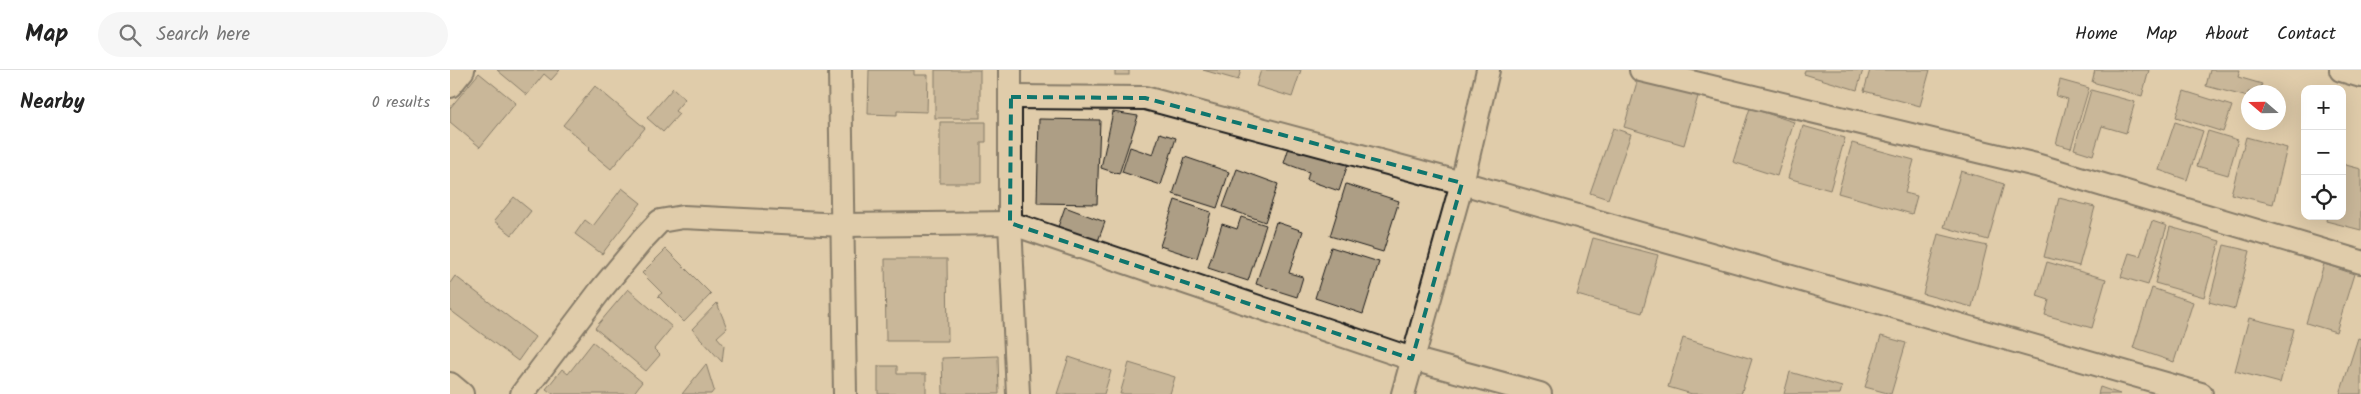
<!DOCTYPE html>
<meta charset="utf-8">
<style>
body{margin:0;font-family:Kalam,sans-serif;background:#f6f6f6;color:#222}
.controls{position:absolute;right:15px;top:15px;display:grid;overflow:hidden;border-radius:10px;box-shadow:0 5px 20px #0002}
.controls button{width:45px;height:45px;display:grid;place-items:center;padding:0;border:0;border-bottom:1px solid #e0e0e0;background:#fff;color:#222;font:25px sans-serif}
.compass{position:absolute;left:1791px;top:15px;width:45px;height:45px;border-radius:50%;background:#fff;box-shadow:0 5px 20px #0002;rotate:290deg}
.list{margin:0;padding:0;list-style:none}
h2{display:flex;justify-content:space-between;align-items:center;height:65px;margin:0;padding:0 20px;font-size:21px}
h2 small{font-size:16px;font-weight:400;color:#767676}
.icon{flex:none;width:28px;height:28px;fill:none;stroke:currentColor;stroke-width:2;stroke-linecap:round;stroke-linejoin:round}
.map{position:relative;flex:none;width:1911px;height:324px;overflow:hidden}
header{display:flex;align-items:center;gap:30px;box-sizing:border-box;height:70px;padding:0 25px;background:#fff;border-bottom:1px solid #e0e0e0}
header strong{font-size:24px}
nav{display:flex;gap:28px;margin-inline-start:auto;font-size:18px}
.search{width:350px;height:45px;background:#f6f6f6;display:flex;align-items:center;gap:12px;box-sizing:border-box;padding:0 18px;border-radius:28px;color:#767676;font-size:19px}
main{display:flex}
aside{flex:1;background:#fff}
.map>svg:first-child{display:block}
.building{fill:#ad9e85;stroke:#1c1c1c}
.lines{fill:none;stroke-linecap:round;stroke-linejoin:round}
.minor-casing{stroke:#1c1c1c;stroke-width:26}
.minor{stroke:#e0ccaa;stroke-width:22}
.marked{fill:none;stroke:#0f766e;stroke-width:4;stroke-dasharray:10 6;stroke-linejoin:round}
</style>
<header>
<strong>Map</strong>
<div class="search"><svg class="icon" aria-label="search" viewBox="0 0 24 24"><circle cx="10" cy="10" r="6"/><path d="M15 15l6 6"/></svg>Search here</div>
<nav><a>Home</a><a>Map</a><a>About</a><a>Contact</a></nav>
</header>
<main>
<aside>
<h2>Nearby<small>0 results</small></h2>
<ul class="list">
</ul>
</aside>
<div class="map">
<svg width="1911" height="324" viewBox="0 0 1911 324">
<rect width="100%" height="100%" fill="#e0ccaa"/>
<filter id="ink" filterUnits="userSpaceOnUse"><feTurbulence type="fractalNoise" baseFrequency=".02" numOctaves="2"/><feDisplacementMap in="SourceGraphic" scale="10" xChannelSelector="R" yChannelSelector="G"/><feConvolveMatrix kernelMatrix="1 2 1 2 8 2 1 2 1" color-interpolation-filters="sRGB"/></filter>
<g filter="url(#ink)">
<g class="building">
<path d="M47 0H110L101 10 94 4 77 25Z"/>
<path d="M419 0H464V5H478L477 42 447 41V45L418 44Z"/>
<rect x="485" y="0" width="45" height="48"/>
<rect x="665" y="0" width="14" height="5"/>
<path d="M753 0H791L788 10Z"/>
<path d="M811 0H851L842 27 806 16Z"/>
<path d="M1355 0H1413L1407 20 1354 4Z"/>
<path d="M1420 0H1480L1470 36 1414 21Z"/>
<path d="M1645 0H1699L1692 26 1642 12Z"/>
<path d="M1760 0H1790L1788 7 1812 14 1809 22H1798V27L1756 16Z"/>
<path d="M29 3 66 33 30 77 0 52V38Z"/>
<path d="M1189 5 1249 23 1234 75 1174 57Z"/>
<path d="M1610 10 1639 18 1621 78 1606 74 1618 29 1606 26Z"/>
<path d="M145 16 195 58 161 99 138 80 140 78 113 55Z"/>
<path d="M223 18 235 29 225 41 229 44 213 62 197 48Z"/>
<path d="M1641 20 1685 32 1676 63 1652 56 1643 85 1624 79Z"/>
<path d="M1734 21 1782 36 1773 62 1726 47Z"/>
<path d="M1300 38 1344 52 1327 106 1283 92Z"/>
<path d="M663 42 688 46 669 104 651 98Z"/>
<path d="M589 49 650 50 647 134 587 133Z"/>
<path d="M490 52H536V72H531V113H490Z"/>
<path d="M1725 52 1753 61 1737 110 1709 100Z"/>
<path d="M1353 56 1395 68 1380 120 1338 108Z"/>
<path d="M1163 58 1181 64 1158 129 1140 123Z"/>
<path d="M1758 61 1788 70 1778 105 1747 96Z"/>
<path d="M710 63 726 68 711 115 672 102 680 77 703 85Z"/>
<path d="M1796 67 1837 78 1823 134 1781 124Z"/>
<path d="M1402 73 1464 90 1455 123 1467 126 1462 144 1388 123Z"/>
<path d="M840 74 898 94 889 121 857 110 859 102 834 93Z"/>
<path d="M735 87 779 102 767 138 723 124Z"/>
<path d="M1892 94 1911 99V160L1876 151 1877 146H1892Z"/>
<path d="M787 99 828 114 815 152 773 137Z"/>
<path d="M1511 101 1554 114 1538 170 1494 157Z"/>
<path d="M896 114 949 131 933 182 880 166Z"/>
<path d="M172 118 191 133 152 184 125 164 135 150 143 156Z"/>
<path d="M64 127 81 141 62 165 44 151Z"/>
<path d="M1609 128 1645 137 1629 196 1594 187Z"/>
<path d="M725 130 761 142 747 188 710 176Z"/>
<path d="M615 137 655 152 648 171 608 157Z"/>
<path d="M791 147 816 155 798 211 758 198 772 154 787 159Z"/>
<path d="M1702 151 1717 156 1698 215 1671 207 1679 183 1690 186Z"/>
<path d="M826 152 853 161 839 203 853 207 847 227 806 214Z"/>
<path d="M1720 157 1770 171 1754 227 1705 213Z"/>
<path d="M1488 164 1537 176 1522 237 1473 224Z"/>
<path d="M1143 168 1208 185 1192 243 1127 225Z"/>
<path d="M1774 175 1800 181 1785 239 1759 232Z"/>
<path d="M881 177 929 192 913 244 865 228Z"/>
<path d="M216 179 261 224 234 252 208 226 212 223 192 203Z"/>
<path d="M435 189H497L498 271H436Z"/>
<path d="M1597 192 1656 209 1642 258 1595 245 1599 230 1587 226Z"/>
<path d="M1874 194 1904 204 1886 262 1856 253Z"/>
<path d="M5 206 85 267 68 291 0 240V213Z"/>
<path d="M1702 218 1743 232 1724 292 1683 278Z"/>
<path d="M178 219 222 257 204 279 210 285 196 301 145 258Z"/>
<path d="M267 233 277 258 267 267 274 275 272 292 242 259Z"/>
<path d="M1799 248 1844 259 1830 313 1785 301Z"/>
<path d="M1431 266 1456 273 1441 324 1415 317Z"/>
<path d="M1233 268 1302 289 1291 324H1242L1218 317Z"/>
<path d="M1908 268 1911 269V324H1890Z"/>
<path d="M143 272 192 312 183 324H103L96 319 112 299 118 304Z"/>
<path d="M548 286 549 324H493L492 288Z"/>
<path d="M619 287 661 301 654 324H607Z"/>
<path d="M679 293 725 307 720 324H670Z"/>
<path d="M256 294 264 320 261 324H232Z"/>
<path d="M428 296H447V304H476V324H428Z"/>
<path d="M1340 302 1392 317 1390 324H1334Z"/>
<path d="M1650 317 1670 324H1648Z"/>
</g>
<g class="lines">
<g class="minor-casing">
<g id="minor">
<path d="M390 0 395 324"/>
<path d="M560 0V153L568 324"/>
<path d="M1191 0 1586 95 1911 192"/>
<path d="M1891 0 1911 6"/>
<path d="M0 16 13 0"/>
<path d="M561 27 695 28 1012 113 1751 324"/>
<path d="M0 314 12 324"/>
<path d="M72 324 150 221 193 169 210 151 233 147 393 155 560 153 962 289 1090 324"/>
<path d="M953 324 1012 113 1038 0"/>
</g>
</g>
<use href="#minor" class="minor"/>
</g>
</g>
<path d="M0 0H1911V324H0ZM561 27 695 28 1012 113 962 289 560 153Z" fill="#e0ccaa" fill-opacity=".55" fill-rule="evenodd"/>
<path class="marked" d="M561 27 695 28 1012 113 962 289 560 153Z"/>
</svg>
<div class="controls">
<button>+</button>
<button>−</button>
<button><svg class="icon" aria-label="locate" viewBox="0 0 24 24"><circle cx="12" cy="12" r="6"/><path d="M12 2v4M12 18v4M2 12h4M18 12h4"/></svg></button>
</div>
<svg class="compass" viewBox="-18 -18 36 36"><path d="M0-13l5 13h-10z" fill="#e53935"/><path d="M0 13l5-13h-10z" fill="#767676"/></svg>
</div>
</main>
